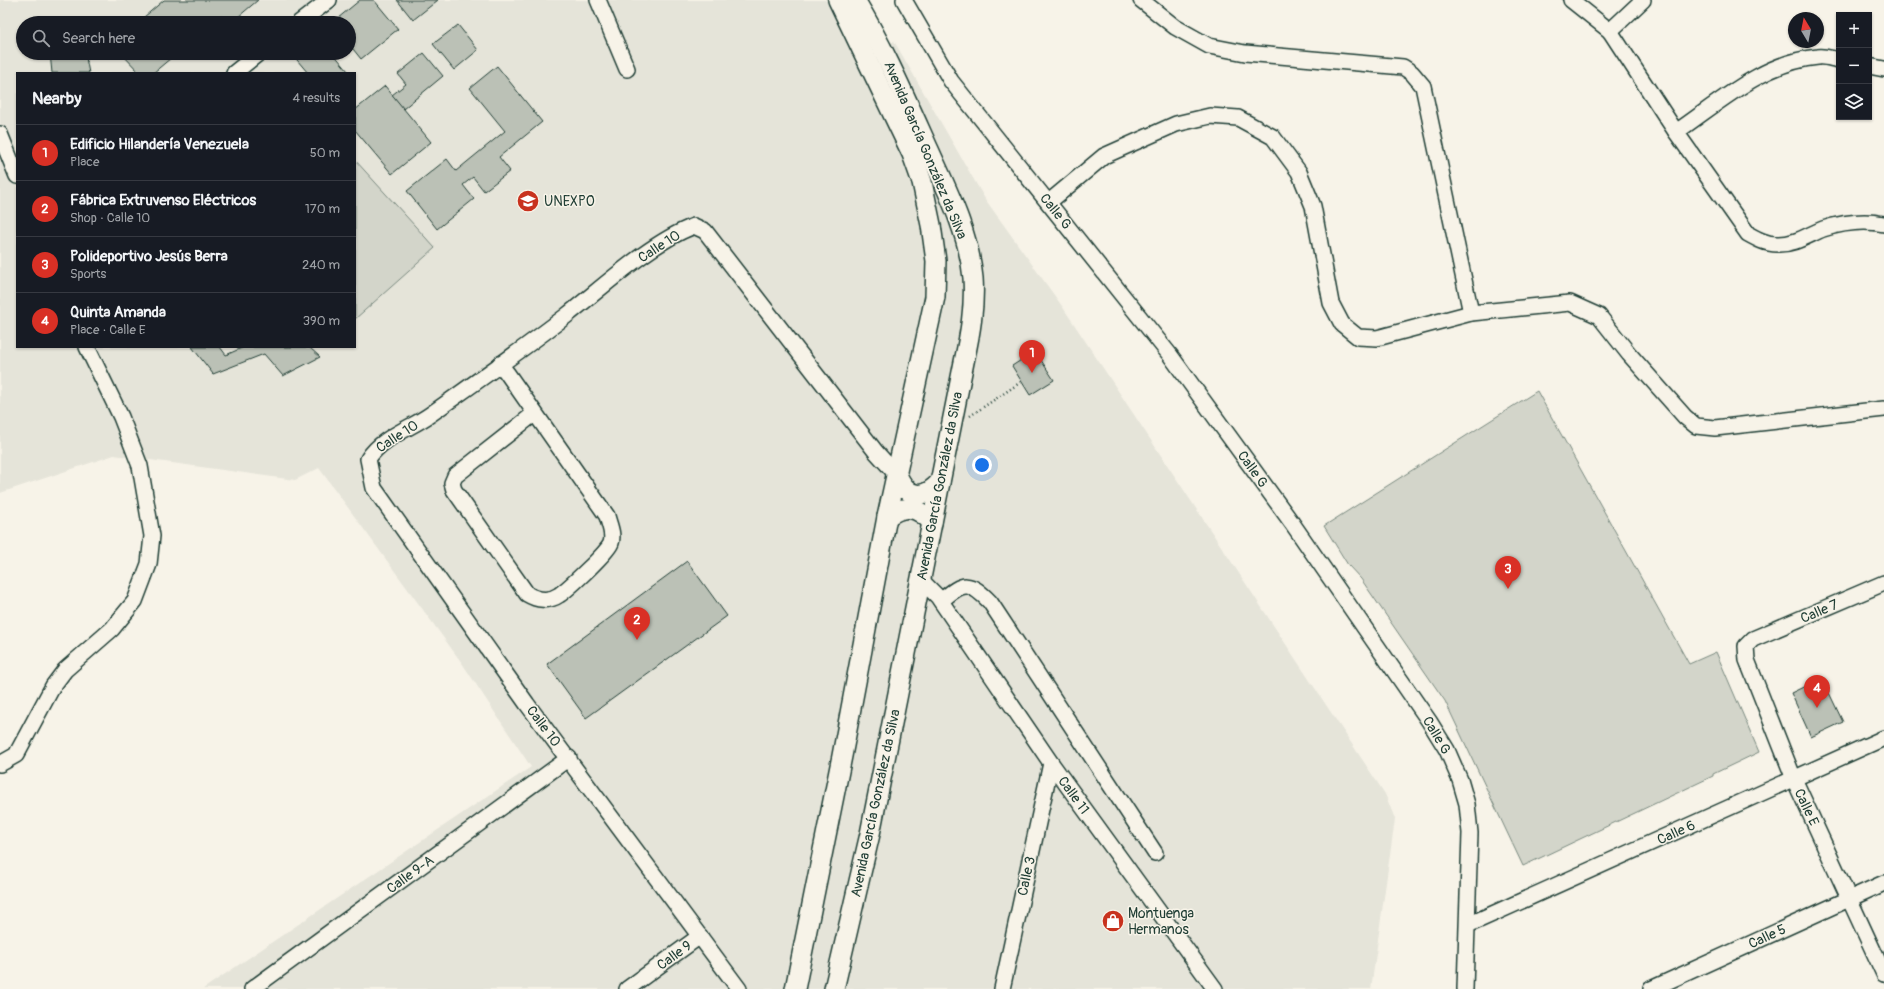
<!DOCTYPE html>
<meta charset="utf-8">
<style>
body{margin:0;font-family:Pangolin,sans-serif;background:#20242c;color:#f1f3f6}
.controls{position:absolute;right:12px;top:12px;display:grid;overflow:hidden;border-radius:0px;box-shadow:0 1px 3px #0004}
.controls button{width:36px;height:36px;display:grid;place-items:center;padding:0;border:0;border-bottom:1px solid #363941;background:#171b24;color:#f1f3f6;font:20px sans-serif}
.compass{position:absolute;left:1788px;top:12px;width:36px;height:36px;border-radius:50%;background:#171b24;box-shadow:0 1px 3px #0004;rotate:350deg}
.you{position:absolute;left:982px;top:465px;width:14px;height:14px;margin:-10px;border:3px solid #fff;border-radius:50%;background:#1a73e8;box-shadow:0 0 0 6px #1a73e833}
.badge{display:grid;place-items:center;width:26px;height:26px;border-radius:50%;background:#d93025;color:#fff;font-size:13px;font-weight:700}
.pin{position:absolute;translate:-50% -33px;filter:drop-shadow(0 1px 2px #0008)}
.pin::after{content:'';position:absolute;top:21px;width:14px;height:12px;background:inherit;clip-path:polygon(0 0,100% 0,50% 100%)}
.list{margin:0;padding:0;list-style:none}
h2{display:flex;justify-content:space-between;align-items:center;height:52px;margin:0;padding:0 16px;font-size:17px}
h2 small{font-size:13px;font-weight:400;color:#9ea1a6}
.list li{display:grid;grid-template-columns:26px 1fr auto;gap:12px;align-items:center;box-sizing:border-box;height:56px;padding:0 16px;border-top:1px solid #363941}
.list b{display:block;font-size:15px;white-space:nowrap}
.list p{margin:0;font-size:13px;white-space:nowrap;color:#9ea1a6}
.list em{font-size:13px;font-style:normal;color:#9ea1a6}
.icon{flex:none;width:22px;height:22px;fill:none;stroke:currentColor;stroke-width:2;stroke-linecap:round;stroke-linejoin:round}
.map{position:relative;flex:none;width:1884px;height:989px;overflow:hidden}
.search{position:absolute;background:#171b24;box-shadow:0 1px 3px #0004;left:16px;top:16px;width:340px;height:44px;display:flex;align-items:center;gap:10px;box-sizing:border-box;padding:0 14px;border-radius:22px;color:#9ea1a6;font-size:15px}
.panel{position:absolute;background:#171b24;box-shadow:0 1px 3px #0004;left:16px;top:72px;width:340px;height:276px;border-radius:0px}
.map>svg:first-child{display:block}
.built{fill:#e5e4d9;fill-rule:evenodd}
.green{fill:#d3d5ca;stroke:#79897f}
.building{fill:#bbc1b6;stroke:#1f3d34}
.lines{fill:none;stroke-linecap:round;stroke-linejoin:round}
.minor-casing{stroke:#1f3d34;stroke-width:18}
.major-casing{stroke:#1f3d34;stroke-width:22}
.path{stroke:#1f3d34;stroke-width:2.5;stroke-dasharray:1 3;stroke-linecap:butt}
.minor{stroke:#f7f3e8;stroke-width:15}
.major{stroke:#f7f3e8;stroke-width:19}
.labels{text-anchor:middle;stroke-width:3;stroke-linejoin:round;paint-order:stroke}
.street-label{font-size:14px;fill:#1f3d34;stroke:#f7f3e8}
.poi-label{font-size:14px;fill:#1f3d34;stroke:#f7f3e8;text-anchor:start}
</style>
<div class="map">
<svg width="1884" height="989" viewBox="0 0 1884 989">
<rect width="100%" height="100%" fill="#f7f3e8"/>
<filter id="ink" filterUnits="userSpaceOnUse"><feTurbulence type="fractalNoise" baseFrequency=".025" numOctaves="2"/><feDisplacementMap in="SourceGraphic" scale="8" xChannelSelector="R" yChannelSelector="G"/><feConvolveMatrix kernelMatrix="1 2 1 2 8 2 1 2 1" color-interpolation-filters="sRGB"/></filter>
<g filter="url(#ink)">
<path class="built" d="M0 0H836L867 59 894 41 985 199 1062 306 1385 794 1395 819 1371 989H203L531 767 462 663 319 468 295 480 114 455 0 493ZM23 23H349V53H23ZM17 73H355V347H17Z"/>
<g class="green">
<path d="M355 160 435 248 355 319Z"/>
<path d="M1537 391 1689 664 1716 652 1759 752 1713 774V776L1523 866 1445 701 1361 579 1348 565 1324 526Z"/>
</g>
<g class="building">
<path d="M164 0H258L231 23 221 16 213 23H137Z"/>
<path d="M360 0H374L398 29 361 59 349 44V23H332Z"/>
<path d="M397 0H438L413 20Z"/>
<path d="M458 25 478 50 454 70 433 44Z"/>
<path d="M50 53H85L89 73H52Z"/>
<path d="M121 53H177L153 73H140Z"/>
<path d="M294 53H333L348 71 346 73H308L292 54Z"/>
<path d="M424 53 443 76 403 109 392 95 406 84 398 74Z"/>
<path d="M497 66 542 122 499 157 510 171 484 191 473 177 463 185 474 199 437 229 407 191 447 159 456 171 505 131 470 88Z"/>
<path d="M385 86 431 142 392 174 355 130V110Z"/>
<path d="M192 347H220L226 355 244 347H309L320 357 283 376 264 354 213 374Z"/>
<path d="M1035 351 1054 380 1030 395 1012 366Z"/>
<path d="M687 561 727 616 586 718 547 664Z"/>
<path d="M1822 678 1843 722 1811 737 1791 693Z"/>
</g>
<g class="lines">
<g class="minor-casing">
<g id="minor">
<path d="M598 0 627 69"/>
<path d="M904 0 951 81 1170 355 1292 523 1429 721 1447 750 1460 780 1467 804 1470 833 1465 989"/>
<path d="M1141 0 1175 27 1209 46 1245 53 1403 67 1412 73 1423 86 1471 313"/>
<path d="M1571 0 1610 31 1676 132 1748 234C1757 239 1766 244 1777 244 1794 245 1808 235 1823 229 1842 223 1864 220 1884 224"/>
<path d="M299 23 329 0"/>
<path d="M1610 31 1643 0"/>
<path d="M1869 66 1884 69"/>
<path d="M234 73 259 53"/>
<path d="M1676 132C1720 102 1763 62 1818 57 1825 56 1832 59 1839 60"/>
<path d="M0 134 17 176"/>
<path d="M1049 202 1104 156 1176 124 1210 116 1238 118 1273 137 1299 172 1313 206 1331 303 1342 324 1358 337 1377 338 1471 313 1570 303 1599 316 1629 354 1685 417 1696 426 1715 428 1884 409"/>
<path d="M500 364 507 373 607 516C609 524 614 534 611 543 610 550 567 590 559 595 549 602 537 600 527 594L454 490 452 483 455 476 535 413"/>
<path d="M920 579 938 597 1051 763 1215 989"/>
<path d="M1884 583 1753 639 1746 646 1747 660 1794 779 1884 974"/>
<path d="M941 601C964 581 969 581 990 602L1155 853"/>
<path d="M0 764 16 755 53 686 65 670 112 629 135 601 149 564 152 536 140 466 121 417 87 347"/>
<path d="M1468 925 1884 738"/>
<path d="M252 989 569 758"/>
<path d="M627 989 700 936"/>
<path d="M739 989 527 704 374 488 368 459C382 437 410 429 431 414 476 382 522 350 566 316 603 287 651 242 694 226L705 231 876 452 897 475"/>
<path d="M1002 989 1051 763"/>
<path d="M1651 989 1884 883"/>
</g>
</g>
<g class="major-casing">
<g id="major">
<path d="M897 475C908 499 923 500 940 482"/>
<path d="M887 517C905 503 917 507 932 522"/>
<path d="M795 989 842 756 887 517 935 297 936 261 931 225 922 182 912 154 838 0"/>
<path d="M834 989 870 834 964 362C970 334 975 307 973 278 969 233 947 190 929 150 906 99 884 48 855 0"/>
</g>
</g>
<path class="path" d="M970 416 1021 382"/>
<use href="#minor" class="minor"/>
<use href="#major" class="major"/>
</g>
</g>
<defs>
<g id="university-disc" transform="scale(1.15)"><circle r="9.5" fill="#c8321e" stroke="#f7f3e8"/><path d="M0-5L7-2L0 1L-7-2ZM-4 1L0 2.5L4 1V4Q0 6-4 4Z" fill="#fff"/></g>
<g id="shop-disc" transform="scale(1.15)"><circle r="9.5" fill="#c8321e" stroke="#f7f3e8"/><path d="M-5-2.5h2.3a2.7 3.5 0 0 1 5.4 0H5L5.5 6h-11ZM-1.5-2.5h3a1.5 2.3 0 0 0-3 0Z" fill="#fff"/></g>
</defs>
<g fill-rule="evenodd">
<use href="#university-disc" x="528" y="201"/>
<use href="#shop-disc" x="1113" y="921"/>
</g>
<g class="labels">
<g class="street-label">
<text transform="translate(926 150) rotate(67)" y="5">Avenida García González da Silva</text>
<text transform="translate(1056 211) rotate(51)" y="5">Calle G</text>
<text transform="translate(659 246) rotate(-33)" y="5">Calle 10</text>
<text transform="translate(397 436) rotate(-33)" y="5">Calle 10</text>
<text transform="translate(1253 469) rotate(54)" y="5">Calle G</text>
<text transform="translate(939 486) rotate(-79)" y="5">Avenida García González da Silva</text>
<text transform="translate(1819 611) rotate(-23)" y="5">Calle 7</text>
<text transform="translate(544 726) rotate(53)" y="5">Calle 10</text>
<text transform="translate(1437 735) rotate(59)" y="5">Calle G</text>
<text transform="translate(1074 795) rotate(54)" y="5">Calle 11</text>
<text transform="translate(875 803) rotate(-78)" y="5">Avenida García González da Silva</text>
<text transform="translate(1807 807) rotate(65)" y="5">Calle E</text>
<text transform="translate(1676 832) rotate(-24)" y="5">Calle 6</text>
<text transform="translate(410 874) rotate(-36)" y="5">Calle 9-A</text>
<text transform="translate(1026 876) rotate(-78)" y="5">Calle 3</text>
<text transform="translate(1767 936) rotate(-25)" y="5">Calle 5</text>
<text transform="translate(674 955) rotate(-36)" y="5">Calle 9</text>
</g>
<g class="poi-label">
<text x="544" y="206">UNEXPO</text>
<text x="1128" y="918">Montuenga<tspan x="1128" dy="16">Hermanos</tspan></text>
</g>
</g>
</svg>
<div class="controls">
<button>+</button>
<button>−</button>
<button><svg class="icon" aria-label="layers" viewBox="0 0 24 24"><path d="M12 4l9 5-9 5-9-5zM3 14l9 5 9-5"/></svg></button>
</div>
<svg class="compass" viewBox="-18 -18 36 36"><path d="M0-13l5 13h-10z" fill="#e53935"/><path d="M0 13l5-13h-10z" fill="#9ea1a6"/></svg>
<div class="you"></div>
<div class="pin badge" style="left:1032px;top:373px">1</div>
<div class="pin badge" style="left:637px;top:640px">2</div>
<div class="pin badge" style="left:1508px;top:589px">3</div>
<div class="pin badge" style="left:1817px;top:708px">4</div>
<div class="search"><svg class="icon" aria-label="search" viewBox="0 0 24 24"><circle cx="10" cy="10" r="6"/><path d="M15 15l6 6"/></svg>Search here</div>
<section class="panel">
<h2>Nearby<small>4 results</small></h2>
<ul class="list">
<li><span class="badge">1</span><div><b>Edificio Hilandería Venezuela</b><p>Place</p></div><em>50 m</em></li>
<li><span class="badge">2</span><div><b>Fábrica Extruvenso Eléctricos</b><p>Shop · Calle 10</p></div><em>170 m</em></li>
<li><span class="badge">3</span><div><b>Polideportivo Jesús Berra</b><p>Sports</p></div><em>240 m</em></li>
<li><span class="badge">4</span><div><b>Quinta Amanda</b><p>Place · Calle E</p></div><em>390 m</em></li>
</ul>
</section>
</div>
